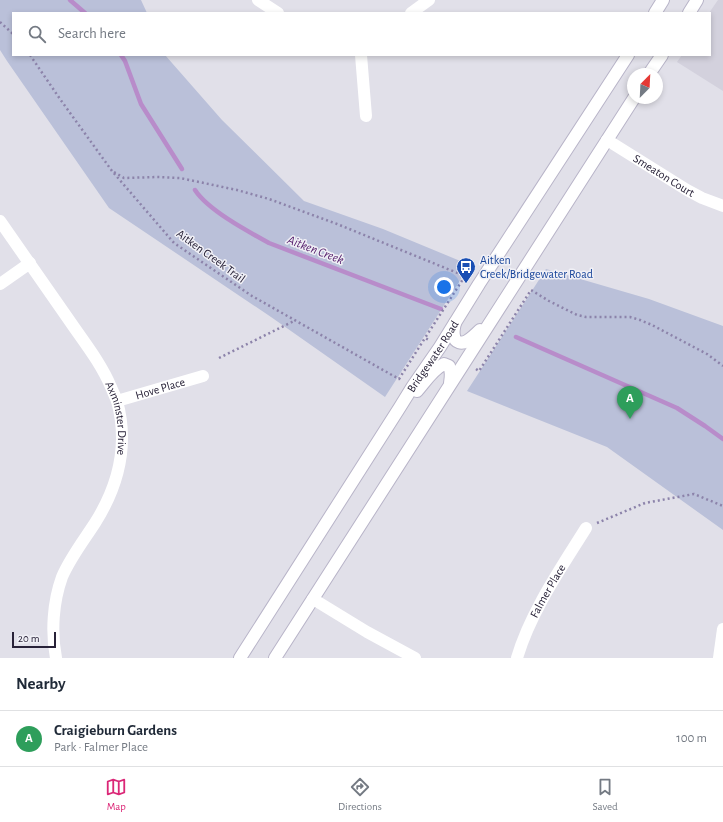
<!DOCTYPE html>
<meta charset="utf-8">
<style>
body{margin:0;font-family:"Alegreya Sans",sans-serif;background:#f2f2f3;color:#1f2937}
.compass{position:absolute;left:627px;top:68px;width:36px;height:36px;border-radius:50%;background:#fff;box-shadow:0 2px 6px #0003;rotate:24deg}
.scale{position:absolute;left:12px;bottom:10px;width:44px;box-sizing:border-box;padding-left:4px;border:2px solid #282238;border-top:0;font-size:11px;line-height:14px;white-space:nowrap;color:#282238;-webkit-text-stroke:3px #f0f0f6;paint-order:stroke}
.you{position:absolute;left:444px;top:287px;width:14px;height:14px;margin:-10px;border:3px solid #fff;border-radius:50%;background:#1a73e8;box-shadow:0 0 0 6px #1a73e833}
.badge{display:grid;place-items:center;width:26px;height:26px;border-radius:50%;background:#db2777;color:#fff;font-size:13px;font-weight:700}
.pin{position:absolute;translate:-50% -33px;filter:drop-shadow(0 1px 2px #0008)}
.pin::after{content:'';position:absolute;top:21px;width:14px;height:12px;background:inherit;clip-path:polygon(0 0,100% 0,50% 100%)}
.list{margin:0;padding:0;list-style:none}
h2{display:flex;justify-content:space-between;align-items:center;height:52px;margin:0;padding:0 16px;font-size:17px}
h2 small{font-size:13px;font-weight:400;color:#747a83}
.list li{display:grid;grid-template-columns:26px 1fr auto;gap:12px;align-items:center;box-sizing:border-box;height:56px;padding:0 16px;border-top:1px solid #e0e1e3}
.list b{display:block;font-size:15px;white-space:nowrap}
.list p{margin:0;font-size:13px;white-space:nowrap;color:#747a83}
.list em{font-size:13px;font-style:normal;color:#747a83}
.icon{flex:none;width:22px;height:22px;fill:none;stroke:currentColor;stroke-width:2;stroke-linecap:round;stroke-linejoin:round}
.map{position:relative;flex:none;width:723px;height:658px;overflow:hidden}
.search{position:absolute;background:#fff;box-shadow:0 2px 6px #0003;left:12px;right:12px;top:12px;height:44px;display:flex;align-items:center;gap:10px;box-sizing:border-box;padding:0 14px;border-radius:0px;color:#747a83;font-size:15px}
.sheet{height:108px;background:#fff}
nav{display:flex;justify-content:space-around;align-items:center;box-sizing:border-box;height:56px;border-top:1px solid #e0e1e3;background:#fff;font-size:11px;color:#747a83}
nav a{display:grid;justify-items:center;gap:2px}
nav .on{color:#db2777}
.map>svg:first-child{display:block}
.built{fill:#d3d1dd}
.green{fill:#bac0d9}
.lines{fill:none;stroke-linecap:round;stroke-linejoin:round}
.stream{stroke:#b88cca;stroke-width:4.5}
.secondary-casing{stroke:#b8b4c8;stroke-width:14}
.path{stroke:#8c83aa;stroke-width:2.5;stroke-dasharray:2 3;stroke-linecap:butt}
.street{stroke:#fff;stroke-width:12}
.secondary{stroke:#fff;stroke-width:12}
.labels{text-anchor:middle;stroke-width:3;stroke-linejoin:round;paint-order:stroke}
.street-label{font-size:12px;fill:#282238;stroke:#f0f0f6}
.transit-label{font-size:12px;fill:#164399;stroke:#f0f0f6;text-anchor:start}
.water-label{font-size:13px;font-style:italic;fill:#58226e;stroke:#f0f0f6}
</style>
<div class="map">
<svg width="723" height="658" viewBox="0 0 723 658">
<rect width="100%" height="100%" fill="#e1e0e9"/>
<path class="built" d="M718 0H723V91L677 62 682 55H710L709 13Z"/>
<g class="green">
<path d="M0 0H141L147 13H13V55H165L222 120 304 201 383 229 470 265 385 397 271 317 109 208 7 61 0 50Z"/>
<path d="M546 269 649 299 723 326V530L607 447 467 391Z"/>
</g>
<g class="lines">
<g class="stream">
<path d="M70 0 85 13"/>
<path d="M121 55 125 61 141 104 182 169"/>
<path d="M195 190C208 210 247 231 269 243L441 309"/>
<path d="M516 337 677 408 705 426 723 439"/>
</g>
<g class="secondary-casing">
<g id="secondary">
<path d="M655 13 663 0"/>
<path d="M689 13 697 0"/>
<path d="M649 74 662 55"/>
<path d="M455 323C454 327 453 332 454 336 455 343 462 344 467 341 472 338 476 334 480 330"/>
<path d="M417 391C425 382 433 369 444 364L449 366C452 372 451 377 450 383"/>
<path id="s5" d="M240 658 400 407 413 386 440 347 479 284 628 55"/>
<path d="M275 658 634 98"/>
</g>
</g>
<g class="path">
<path d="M0 22 13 34"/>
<path d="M30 55 60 99 112 171 174 243 252 296 399 379 425 338 429 340"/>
<path d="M114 172 124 178 157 177 180 178 237 190 269 199 337 224 465 276 425 338"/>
<path d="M219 358 294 321"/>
<path d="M476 369 479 371 531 290 549 301 577 315 586 317H630L640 320 652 325 707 354 723 366"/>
<path d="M597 523 645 503 694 494 723 506"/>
</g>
<g class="street">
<path d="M258 0 278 13"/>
<path d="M411 13 429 0"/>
<path d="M361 55 366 116"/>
<path id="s1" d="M607 140 687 190 702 198 723 206"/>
<path id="s2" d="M0 221C23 254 46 287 69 320 84 342 101 363 111 387 113 392 115 396 117 401 129 445 119 485 95 523 84 540 70 558 62 577 53 602 51 632 56 658"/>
<path d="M0 284 30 263"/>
<path id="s3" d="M117 401 203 376"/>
<path d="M313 599 367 632 415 658"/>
<path id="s4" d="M517 658C530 613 561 568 586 528"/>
<path d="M719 658 723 629"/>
</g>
<use href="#secondary" class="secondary"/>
</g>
<defs>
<g id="bus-pin" transform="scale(1)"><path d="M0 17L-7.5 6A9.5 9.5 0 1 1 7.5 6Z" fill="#1a4fb4" stroke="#f0f0f6"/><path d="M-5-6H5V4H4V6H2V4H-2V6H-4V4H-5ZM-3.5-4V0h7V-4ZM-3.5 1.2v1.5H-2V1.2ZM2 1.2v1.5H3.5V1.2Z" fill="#fff"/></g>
</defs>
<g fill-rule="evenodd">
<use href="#bus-pin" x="466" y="267"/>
</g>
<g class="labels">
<g class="street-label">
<text dy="4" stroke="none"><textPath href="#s1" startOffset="67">Smeaton Court</textPath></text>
<text transform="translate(211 256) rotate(36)" y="4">Aitken Creek Trail</text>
<text dy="4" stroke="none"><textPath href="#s5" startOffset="358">Bridgewater Road</textPath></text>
<text dy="4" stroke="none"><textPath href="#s3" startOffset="45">Hove Place</textPath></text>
<text dy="4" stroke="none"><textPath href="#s2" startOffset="232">Axminster Drive</textPath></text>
<text dy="4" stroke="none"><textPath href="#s4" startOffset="74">Falmer Place</textPath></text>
</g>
<g class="transit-label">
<text x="480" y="264">Aitken<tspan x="480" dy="14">Creek/Bridgewater Road</tspan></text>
</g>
<g class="water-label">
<text transform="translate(316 249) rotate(21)" y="5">Aitken Creek</text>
</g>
</g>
</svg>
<svg class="compass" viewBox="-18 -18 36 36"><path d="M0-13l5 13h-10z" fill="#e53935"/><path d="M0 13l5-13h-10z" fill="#747a83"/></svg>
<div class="scale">20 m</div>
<div class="you"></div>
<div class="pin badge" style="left:630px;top:419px;background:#2e9e5b">A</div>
<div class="search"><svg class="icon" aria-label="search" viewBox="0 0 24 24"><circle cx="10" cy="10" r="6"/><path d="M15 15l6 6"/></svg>Search here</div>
</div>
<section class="sheet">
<h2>Nearby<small></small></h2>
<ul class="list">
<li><span class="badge" style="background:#2e9e5b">A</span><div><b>Craigieburn Gardens</b><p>Park · Falmer Place</p></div><em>100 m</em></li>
</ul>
</section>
<nav>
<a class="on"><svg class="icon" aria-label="map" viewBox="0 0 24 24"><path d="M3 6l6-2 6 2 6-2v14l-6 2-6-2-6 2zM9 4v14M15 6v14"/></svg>Map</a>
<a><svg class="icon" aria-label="directions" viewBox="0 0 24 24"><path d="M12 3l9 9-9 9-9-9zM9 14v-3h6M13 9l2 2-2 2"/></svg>Directions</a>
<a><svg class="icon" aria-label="saved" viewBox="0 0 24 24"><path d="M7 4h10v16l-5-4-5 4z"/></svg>Saved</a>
</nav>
